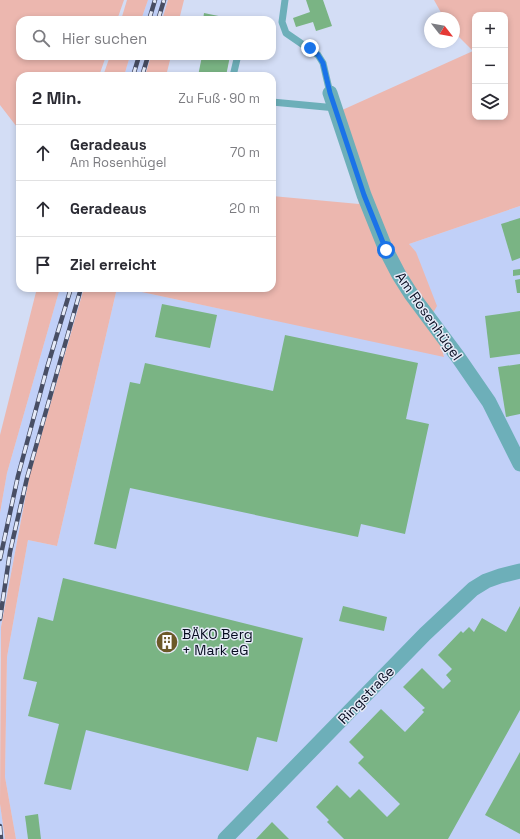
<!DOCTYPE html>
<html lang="de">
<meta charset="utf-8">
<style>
body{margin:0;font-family:"Space Grotesk",sans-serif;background:#f2f2f3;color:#2b2b33}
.controls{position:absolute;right:12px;top:12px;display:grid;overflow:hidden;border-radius:8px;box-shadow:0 2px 6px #0003}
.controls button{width:36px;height:36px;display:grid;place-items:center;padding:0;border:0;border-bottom:1px solid #e1e1e2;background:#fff;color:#2b2b33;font:20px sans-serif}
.compass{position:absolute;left:424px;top:12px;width:36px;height:36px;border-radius:50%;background:#fff;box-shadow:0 2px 6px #0003;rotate:121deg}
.stop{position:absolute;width:12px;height:12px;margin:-9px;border:3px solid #1a73e8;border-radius:50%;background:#fff}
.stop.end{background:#1a73e8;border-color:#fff;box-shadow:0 1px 4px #0008}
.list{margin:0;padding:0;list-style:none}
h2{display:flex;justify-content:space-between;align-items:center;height:52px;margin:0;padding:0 16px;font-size:17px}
h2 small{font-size:13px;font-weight:400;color:#7c7c81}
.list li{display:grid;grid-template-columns:26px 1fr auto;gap:12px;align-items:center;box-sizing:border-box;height:56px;padding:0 16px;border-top:1px solid #e1e1e2}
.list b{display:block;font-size:15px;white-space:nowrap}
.list p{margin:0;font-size:13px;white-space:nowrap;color:#7c7c81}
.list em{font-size:13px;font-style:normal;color:#7c7c81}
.icon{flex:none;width:22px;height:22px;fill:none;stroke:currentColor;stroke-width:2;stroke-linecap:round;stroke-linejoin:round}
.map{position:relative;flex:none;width:520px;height:839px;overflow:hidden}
.search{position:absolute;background:#fff;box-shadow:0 2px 6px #0003;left:16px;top:16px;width:260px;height:44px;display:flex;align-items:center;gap:10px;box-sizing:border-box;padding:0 14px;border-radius:12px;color:#7c7c81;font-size:15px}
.panel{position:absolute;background:#fff;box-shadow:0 2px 6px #0003;left:16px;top:72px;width:260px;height:220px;border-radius:12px}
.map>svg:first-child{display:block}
.built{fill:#c1d0f8}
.green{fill:#ecb7af;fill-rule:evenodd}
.building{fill:#7ab484}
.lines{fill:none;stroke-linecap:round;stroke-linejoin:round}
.service{stroke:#6dafb9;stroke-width:7}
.minor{stroke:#6dafb9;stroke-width:15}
.rail-casing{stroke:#484e64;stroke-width:4.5}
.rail{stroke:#e5eaf7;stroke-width:3;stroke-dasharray:9;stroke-linecap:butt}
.route{stroke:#1a73e8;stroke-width:5}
.labels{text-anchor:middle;stroke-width:3;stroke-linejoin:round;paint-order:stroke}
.street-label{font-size:14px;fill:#060b1f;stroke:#e5eaf7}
.poi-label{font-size:14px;fill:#060b1f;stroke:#e5eaf7;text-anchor:start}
</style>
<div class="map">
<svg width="520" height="839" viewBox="0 0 520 839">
<rect width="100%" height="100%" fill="#d3ddf5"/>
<g class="built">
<path d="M148 0H168L162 20H141Z"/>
<path d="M130 56H151L145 76H124Z"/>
<path d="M520 206V839H16L5 777 7 657 28 540 57 546 117 288H123L444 356 433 313 409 244Z"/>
<path d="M60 288H84L29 478 1 627 0 659V513L7 473Z"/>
<path d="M0 804 5 839H0Z"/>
</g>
<g class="green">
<path d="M0 0H124L117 20H20V56H106L99 76H20V131L0 105Z"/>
<path d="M127 0H148L141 20H121Z"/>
<path d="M168 0H184L179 20H162Z"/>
<path d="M434 0H520V206L409 244 416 252 437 306 433 313 444 357 123 288H272V196L359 204 340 111 473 51 454 32V18H444ZM475 15H505V117H475Z"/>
<path d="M110 56H130L124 76H103Z"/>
<path d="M151 56H171L166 76H145Z"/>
<path d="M37 288H60L7 473 0 513V435Z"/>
<path d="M84 288H117L57 546 28 540 7 657 5 777 16 839H5L0 804 1 627 29 478Z"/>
</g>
<g class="building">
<path d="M306 0H323L332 26 316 31 313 22 296 27 293 18 310 12Z"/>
<path d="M204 13 233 19V20H203Z"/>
<path d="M202 56H230L226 76H198Z"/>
<path d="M520 218V258L512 261 501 224Z"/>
<path d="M520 269V275L513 276V270Z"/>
<path d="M520 279V293H517L515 280Z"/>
<path d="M162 304 217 315 210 348 155 337Z"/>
<path d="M520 311V354L490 358 485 316Z"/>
<path d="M285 335 418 363 406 419 429 424 405 534 361 524 358 537 130 488 116 549 94 544 130 382 140 384 145 363 273 391Z"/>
<path d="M520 364V414L506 417 498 367Z"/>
<path d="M63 578 303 638 277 742 257 737 248 771 86 730 71 790 44 784 59 724 28 716 37 682 23 679 38 617 53 621Z"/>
<path d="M343 606 387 617 384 631 339 621Z"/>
<path d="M520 606V710L448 839H344L327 822 329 820 316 807 337 785 350 798 359 789 387 817 400 804 358 763 364 757 349 742 381 709 405 732 424 712 422 710 425 708 403 687 422 668 443 689 451 681 446 675 452 669 438 655 461 631 463 633 469 627 474 632 482 618 506 632Z"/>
<path d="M520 752V834L485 815Z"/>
<path d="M38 814 41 839H28L25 816Z"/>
<path d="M272 822 289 839H256Z"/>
</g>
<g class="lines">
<g class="service">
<path d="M285 0 282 22 286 33 318 55 323 63 330 93"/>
<path d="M233 76 237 59"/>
<path d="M272 102 336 108"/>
</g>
<g class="minor">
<path d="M330 93 364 195 386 250 399 275 411 294 458 357 489 402 520 464"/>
<path d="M225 839 425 634 473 589 486 581 500 576 520 571"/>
</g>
<g class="rail-casing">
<g id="rail">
<path d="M149 20 155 0"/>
<path d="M158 20 164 0"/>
<path d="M133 76 139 56"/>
<path d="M142 76 148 56"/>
<path d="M0 559 18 476 47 368 71 288"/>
<path d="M0 619 10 552 27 478 81 288"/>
<path d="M0 826 1 839"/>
</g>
</g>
<use href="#rail" class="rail"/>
</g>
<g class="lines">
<path class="route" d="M310 48 318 55 323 63 330 93 364 195 386 250"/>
</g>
<defs>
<g id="building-disc" transform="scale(1.15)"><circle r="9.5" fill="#6c5928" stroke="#e5eaf7"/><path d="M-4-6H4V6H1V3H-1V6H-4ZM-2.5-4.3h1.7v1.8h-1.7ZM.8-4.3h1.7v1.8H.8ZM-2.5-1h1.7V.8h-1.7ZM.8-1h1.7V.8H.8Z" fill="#fff"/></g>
</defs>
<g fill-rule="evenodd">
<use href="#building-disc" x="167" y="642"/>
</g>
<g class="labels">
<g class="street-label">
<text transform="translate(429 316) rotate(55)" y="5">Am Rosenhügel</text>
<text transform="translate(366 695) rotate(-46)" y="5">Ringstraße</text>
</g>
<g class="poi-label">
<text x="182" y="639">BÄKO Berg<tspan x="182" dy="16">+ Mark eG</tspan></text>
</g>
</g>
</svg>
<div class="controls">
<button>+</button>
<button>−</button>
<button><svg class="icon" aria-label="layers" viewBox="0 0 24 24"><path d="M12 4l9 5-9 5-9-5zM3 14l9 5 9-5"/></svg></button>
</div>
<svg class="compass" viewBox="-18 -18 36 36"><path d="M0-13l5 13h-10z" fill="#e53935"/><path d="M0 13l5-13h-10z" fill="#7c7c81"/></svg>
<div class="stop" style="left:386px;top:250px"></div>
<div class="stop end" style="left:310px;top:48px"></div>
<div class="search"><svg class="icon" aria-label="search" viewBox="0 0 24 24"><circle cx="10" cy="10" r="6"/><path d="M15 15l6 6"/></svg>Hier suchen</div>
<section class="panel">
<h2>2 Min.<small>Zu Fuß · 90 m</small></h2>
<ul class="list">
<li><svg class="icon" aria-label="ahead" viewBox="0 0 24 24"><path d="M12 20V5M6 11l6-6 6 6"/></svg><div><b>Geradeaus</b><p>Am Rosenhügel</p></div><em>70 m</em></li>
<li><svg class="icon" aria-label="ahead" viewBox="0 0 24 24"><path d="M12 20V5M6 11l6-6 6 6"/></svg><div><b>Geradeaus</b></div><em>20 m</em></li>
<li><svg class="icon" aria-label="arrive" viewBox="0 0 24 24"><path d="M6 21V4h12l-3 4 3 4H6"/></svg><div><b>Ziel erreicht</b></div></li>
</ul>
</section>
</div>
